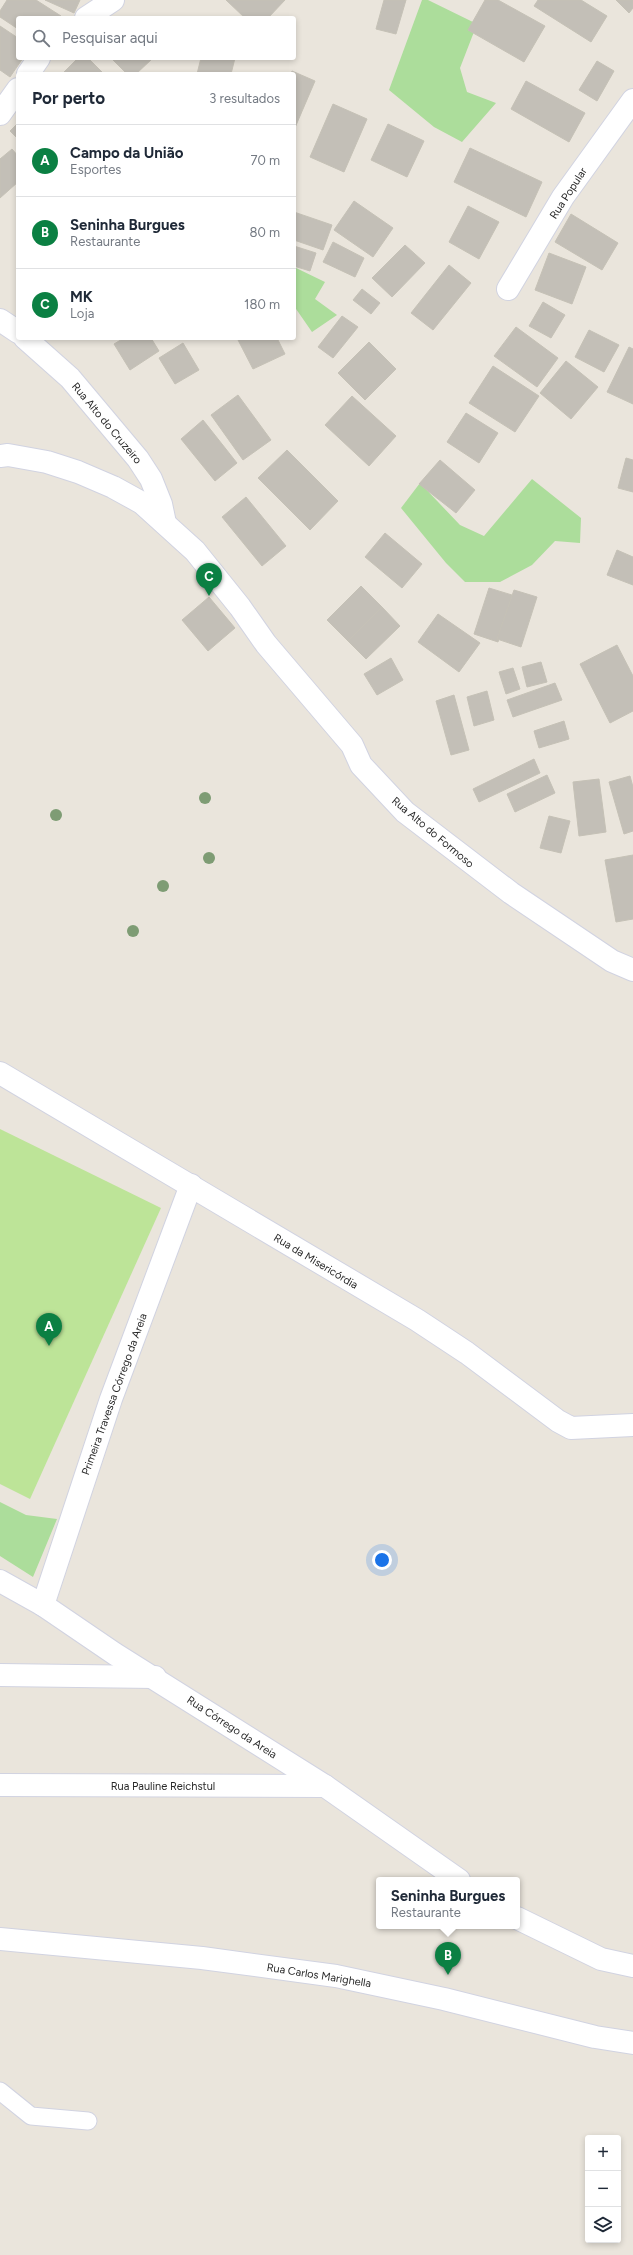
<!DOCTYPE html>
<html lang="pt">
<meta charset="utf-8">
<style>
body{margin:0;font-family:Figtree,sans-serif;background:#f6f6f7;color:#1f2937}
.controls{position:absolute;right:12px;bottom:12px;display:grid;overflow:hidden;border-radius:4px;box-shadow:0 2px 6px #0003}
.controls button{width:36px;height:36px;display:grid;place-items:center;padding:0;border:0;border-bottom:1px solid #e0e1e3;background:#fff;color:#1f2937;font:20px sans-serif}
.you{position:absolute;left:382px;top:1560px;width:14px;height:14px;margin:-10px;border:3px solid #fff;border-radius:50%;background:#1a73e8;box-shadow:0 0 0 6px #1a73e833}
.badge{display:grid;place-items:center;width:26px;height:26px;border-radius:50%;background:#0b8043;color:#fff;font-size:13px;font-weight:700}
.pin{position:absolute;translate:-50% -33px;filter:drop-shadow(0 1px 2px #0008)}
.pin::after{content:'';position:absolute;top:21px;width:14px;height:12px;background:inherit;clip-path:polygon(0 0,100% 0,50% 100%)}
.popup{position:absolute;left:376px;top:1877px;width:144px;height:52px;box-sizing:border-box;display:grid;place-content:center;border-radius:4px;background:#fff;filter:drop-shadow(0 1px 3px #0005);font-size:13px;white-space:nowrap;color:#747a83}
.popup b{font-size:15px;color:#1f2937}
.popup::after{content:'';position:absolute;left:50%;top:100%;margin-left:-8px;border:8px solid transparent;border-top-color:#fff}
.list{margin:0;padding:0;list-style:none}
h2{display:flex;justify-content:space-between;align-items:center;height:52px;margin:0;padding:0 16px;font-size:17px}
h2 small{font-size:13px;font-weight:400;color:#747a83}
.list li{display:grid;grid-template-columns:26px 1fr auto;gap:12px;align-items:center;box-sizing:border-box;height:72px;padding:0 16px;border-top:1px solid #e0e1e3}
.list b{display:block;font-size:15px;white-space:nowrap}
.list p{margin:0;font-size:13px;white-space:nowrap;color:#747a83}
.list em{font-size:13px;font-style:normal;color:#747a83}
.icon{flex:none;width:22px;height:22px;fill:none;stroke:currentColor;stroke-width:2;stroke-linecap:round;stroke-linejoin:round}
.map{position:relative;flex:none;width:633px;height:2255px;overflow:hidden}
.search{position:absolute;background:#fff;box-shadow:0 2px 6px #0003;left:16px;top:16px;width:280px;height:44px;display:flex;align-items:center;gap:10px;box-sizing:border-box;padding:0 14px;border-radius:4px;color:#747a83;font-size:15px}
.panel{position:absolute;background:#fff;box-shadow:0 2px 6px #0003;left:16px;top:72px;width:280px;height:268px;border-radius:4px}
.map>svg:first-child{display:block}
.green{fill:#acdd9b}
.pitch{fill:#bde498}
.building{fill:#c3bfb7;stroke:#c5c1b6}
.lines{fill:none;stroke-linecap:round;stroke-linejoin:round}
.service-casing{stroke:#d1d3e1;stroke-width:19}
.minor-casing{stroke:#d1d3e1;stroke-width:24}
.tertiary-casing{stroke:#d1d3e1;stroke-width:24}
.service{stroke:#fff;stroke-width:17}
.minor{stroke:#fff;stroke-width:22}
.tertiary{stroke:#fff;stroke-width:22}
.tree{fill:#7e9c74}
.labels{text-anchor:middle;stroke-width:4;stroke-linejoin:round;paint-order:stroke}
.street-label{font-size:11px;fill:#292929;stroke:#fff}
</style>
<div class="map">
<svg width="633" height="2255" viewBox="0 0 633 2255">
<rect width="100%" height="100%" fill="#eae5dc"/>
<g class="green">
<path d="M422 0H428L477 24 460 68 467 92 496 103 462 142 434 127 389 90Z"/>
<path d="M294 267 325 282 315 299 337 315 312 332 294 306Z"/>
<path d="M532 479 581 518 580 543 555 541 532 565 500 582H465L446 563 401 508 420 483 460 525 484 536Z"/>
<path d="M0 1502 26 1515 57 1519 33 1577 0 1556Z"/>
</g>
<path class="pitch" d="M0 1129 161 1208 30 1499 0 1484Z"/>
<g class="building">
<path d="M7 0H36L61 16 59 18H18V29L0 17V11Z"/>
<path d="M45 0H80L74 13Z"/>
<path d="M226 0H285L268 18H245Z"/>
<path d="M384 0H406L396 34 376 29Z"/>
<path d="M485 0H498L545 26 524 62 468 30Z"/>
<path d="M538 0H581L607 16 591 42 534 6Z"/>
<path d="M616 0H633V8L629 13Z"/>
<path d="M0 26 18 38V58H23L10 77 0 70Z"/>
<path d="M78 58H88L104 74H62Z"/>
<path d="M111 58H153L136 74H127Z"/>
<path d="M201 58H235L231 74H197Z"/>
<path d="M597 61 614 71 597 101 579 90Z"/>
<path d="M292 71 315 81 294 130V74H291Z"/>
<path d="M526 81 585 113 569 142 511 109Z"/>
<path d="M333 104 367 119 344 172 310 157Z"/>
<path d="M18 123V139L10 131Z"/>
<path d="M388 124 424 141 407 177 371 160Z"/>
<path d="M470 148 542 182 526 217 454 182Z"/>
<path d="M12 149 18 156V182L0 198V159Z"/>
<path d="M354 201 393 228 373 257 334 230Z"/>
<path d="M468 206 499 222 479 259 449 242Z"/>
<path d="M294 212 332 225 323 250 294 240Z"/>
<path d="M571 214 618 243 602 270 555 242Z"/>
<path d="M333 242 364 258 355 277 323 262Z"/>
<path d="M405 245 425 263 392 297 372 278Z"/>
<path d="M294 246 316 253 310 271 294 266Z"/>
<path d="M549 253 586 267 572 304 535 290Z"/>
<path d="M449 265 471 283 433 330 411 313Z"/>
<path d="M362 289 380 303 371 314 353 300Z"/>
<path d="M543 302 565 315 551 338 529 326Z"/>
<path d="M342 316 358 327 333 358 318 347Z"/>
<path d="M516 327 558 358 537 387 494 356Z"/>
<path d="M589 330 619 345 604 372 575 357Z"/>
<path d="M124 338H151L159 351 130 370 114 344Z"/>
<path d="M237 338H277L285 354 253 369Z"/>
<path d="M369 342 396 369 365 400 338 373Z"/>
<path d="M183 343 199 370 175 384 159 358Z"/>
<path d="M629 347 633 349V404L607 392Z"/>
<path d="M566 361 598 387 571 419 540 393Z"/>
<path d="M493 366 539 396 515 432 469 403Z"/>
<path d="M238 395 271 440 243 460 211 415Z"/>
<path d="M352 396 396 436 369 466 325 425Z"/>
<path d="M466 413 498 433 479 463 447 442Z"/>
<path d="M203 420 237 463 215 481 181 439Z"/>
<path d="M287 450 338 501 310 530 258 478Z"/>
<path d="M626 458 633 460V492L618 488Z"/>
<path d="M440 460 475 490 456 513 419 484Z"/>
<path d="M246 497 286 546 262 566 222 517Z"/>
<path d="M385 533 422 564 402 588 365 557Z"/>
<path d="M617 550 633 557V585L607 575Z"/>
<path d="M361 586 382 607 348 641 327 620Z"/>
<path d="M489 588 512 595 498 642 474 634Z"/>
<path d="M514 590 537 597 521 647 497 639Z"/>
<path d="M209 597 235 628 208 651 182 620Z"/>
<path d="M382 607 400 626 366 659 348 641Z"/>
<path d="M438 614 480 643 459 672 418 642Z"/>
<path d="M617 645 633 676V711L610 723 580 664Z"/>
<path d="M391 658 403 680 377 695 364 674Z"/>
<path d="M541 662 547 682 527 687 522 667Z"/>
<path d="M513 668 520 689 506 694 499 672Z"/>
<path d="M555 683 562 700 513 717 507 700Z"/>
<path d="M487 691 494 720 474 726 467 697Z"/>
<path d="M454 695 469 750 451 755 436 701Z"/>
<path d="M564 721 569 739 539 748 534 731Z"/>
<path d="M534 759 540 773 479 802 473 789Z"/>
<path d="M547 775 555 793 515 812 507 794Z"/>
<path d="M630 776 633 787V831L624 834 609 782Z"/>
<path d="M599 779 606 832 579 836 573 782Z"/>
<path d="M549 816 570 821 561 853 540 848Z"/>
<path d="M633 855V919L616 922 605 860Z"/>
</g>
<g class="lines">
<g class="service-casing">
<path id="service" d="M0 2091 31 2116 88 2121"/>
</g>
<g class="minor-casing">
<g id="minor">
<path d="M86 18 113 0"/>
<path d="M28 74 39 58"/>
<path d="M0 114 18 89"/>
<path d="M508 289 563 197 633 100"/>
<path d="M0 320 18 332"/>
<path d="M25 338 70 378 138 459 151 479 161 504 165 523"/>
<path d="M0 1073 417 1320 467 1353 558 1421 571 1428 633 1425"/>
<path d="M43 1605 111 1399 191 1185"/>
<path d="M0 1675 155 1677"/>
<path d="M0 1785 325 1786"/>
</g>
</g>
<g class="tertiary-casing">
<g id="tertiary">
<path d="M0 456 8 455 47 462 78 472 113 487 142 503 195 551 240 607 266 644 352 745 361 765 405 812 511 893 612 961 633 970"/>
<path d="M0 1581 43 1605 115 1654 325 1786 459 1880"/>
<path d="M517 1918 601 1959 633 1966"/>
<path d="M0 1939 202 1958 336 1976 444 1999 595 2037 633 2043"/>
</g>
</g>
<use href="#service" class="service"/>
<use href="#minor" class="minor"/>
<use href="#tertiary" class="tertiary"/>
</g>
<g class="tree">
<circle cx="205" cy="798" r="6"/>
<circle cx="56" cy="815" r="6"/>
<circle cx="209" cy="858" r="6"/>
<circle cx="163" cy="886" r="6"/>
<circle cx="133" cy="931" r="6"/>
</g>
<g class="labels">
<g class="street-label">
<text transform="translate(568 193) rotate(-57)" y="4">Rua Popular</text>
<text transform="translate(107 423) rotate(50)" y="4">Rua Alto do Cruzeiro</text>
<text transform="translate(433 832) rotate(40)" y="4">Rua Alto do Formoso</text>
<text transform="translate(316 1261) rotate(31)" y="4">Rua da Misericórdia</text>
<text transform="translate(114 1394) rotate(-70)" y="4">Primeira Travessa Córrego da Areia</text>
<text transform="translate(232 1727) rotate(33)" y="4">Rua Córrego da Areia</text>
<text x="163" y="1790">Rua Pauline Reichstul</text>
<text transform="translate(319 1975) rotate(9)" y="4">Rua Carlos Marighella</text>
</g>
</g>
</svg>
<div class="controls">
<button>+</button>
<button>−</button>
<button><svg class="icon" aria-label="layers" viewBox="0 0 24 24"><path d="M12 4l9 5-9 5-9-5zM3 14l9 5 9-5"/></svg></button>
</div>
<div class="you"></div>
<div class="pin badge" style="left:49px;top:1346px">A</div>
<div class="pin badge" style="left:448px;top:1975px">B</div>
<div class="popup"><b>Seninha Burgues</b>Restaurante</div>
<div class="pin badge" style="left:209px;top:596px">C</div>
<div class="search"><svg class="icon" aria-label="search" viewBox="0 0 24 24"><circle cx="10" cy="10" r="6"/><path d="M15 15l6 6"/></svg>Pesquisar aqui</div>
<section class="panel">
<h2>Por perto<small>3 resultados</small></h2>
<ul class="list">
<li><span class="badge">A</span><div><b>Campo da União</b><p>Esportes</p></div><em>70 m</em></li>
<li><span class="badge">B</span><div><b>Seninha Burgues</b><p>Restaurante</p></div><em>80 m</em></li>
<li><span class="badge">C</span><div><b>MK</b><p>Loja</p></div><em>180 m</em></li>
</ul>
</section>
</div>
